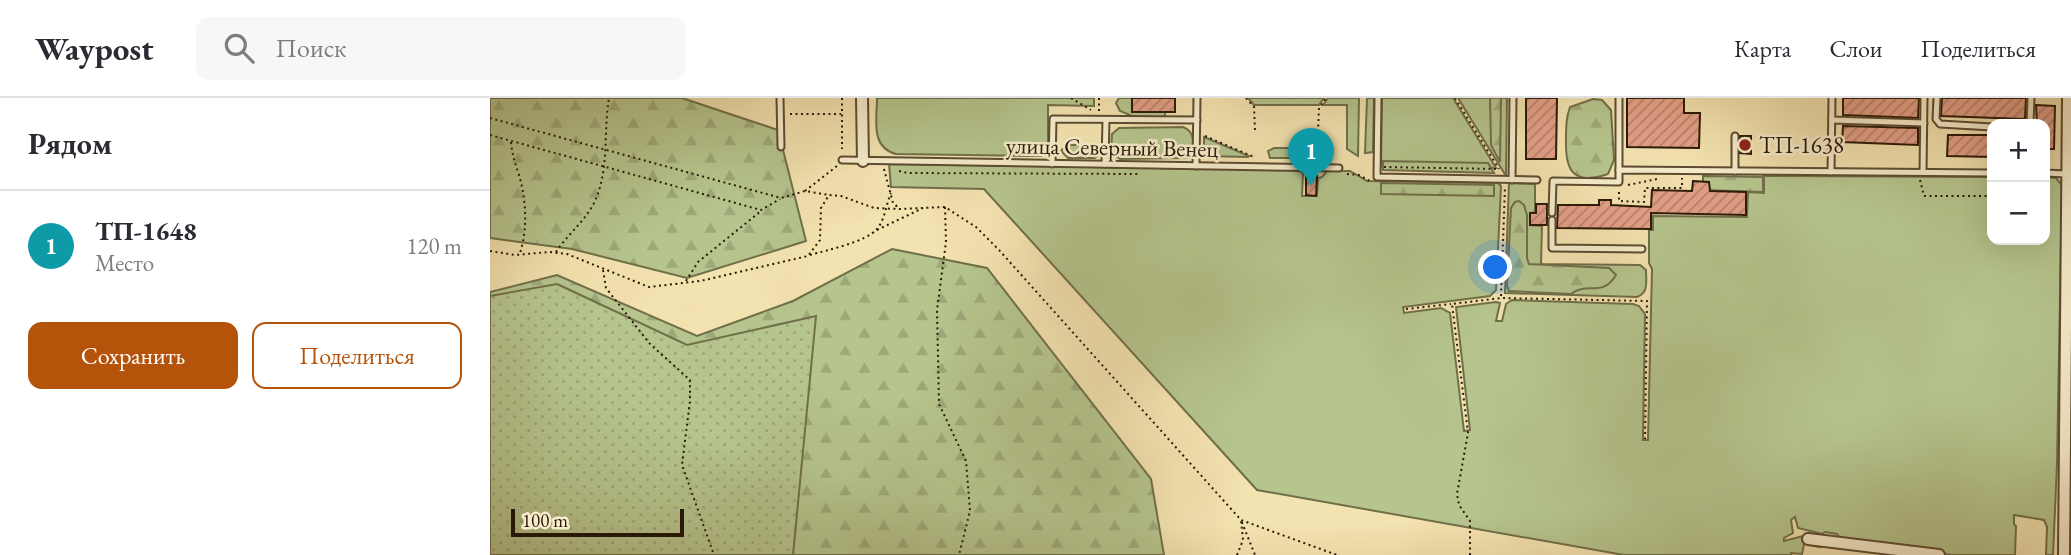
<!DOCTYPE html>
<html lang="ru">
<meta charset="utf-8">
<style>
body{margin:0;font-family:"EB Garamond",serif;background:#f7f7f7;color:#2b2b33}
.controls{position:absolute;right:21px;top:21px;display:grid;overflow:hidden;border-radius:14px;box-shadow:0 7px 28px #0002}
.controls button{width:63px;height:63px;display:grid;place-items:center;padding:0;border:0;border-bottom:2px solid #e1e1e2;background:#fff;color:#2b2b33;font:35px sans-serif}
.scale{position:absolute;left:21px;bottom:18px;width:173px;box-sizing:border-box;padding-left:7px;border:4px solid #2a1907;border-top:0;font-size:19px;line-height:24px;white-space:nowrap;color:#2a1907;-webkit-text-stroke:5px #f7edcc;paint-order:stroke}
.you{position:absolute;left:1006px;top:170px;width:24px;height:24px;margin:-18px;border:5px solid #fff;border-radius:50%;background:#1a73e8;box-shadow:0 0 0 10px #1a73e833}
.badge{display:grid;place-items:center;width:46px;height:46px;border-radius:50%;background:#b45309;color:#fff;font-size:23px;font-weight:700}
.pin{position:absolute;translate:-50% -58px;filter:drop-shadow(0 2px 4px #0008)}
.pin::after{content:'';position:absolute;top:37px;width:24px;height:21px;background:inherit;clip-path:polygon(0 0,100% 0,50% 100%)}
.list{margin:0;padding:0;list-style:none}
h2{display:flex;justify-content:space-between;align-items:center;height:91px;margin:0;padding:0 28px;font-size:30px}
h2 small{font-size:23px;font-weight:400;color:#7c7c81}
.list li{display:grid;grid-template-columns:46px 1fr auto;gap:21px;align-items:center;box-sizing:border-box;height:112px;padding:0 28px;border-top:2px solid #e1e1e2}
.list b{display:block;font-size:26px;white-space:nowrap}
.list p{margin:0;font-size:23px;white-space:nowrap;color:#7c7c81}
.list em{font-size:23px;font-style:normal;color:#7c7c81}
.actions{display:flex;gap:14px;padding:21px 28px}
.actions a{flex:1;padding:16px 0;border:2px solid #b45309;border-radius:14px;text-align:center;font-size:24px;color:#b45309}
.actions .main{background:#b45309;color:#fff}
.icon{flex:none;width:38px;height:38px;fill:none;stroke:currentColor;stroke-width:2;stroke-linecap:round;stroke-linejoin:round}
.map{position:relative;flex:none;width:1581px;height:457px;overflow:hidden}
header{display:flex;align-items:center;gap:42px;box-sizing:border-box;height:98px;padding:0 35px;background:#fff;border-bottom:2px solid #e1e1e2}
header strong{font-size:33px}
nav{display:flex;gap:38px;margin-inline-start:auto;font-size:24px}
.search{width:490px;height:63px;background:#f7f7f7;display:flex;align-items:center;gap:18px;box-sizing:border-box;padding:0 24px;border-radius:14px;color:#7c7c81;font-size:26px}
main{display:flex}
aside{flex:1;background:#fff}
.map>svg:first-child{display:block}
.grass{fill:#b6c58e;stroke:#706f4a;stroke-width:2}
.forest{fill:url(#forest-firs);stroke:#706f4a;stroke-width:2}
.garden{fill:url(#garden-dots);stroke:#706f4a;stroke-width:2}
.building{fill:url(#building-hatch);stroke:#2a1907;stroke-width:2}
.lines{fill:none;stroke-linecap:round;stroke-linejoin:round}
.service-casing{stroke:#5c4c31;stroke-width:9}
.minor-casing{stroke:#5c4c31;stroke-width:14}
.path{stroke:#2a1907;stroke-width:2;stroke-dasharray:2 3.5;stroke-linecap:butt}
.service{stroke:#f7edcc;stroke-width:5}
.minor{stroke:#f7edcc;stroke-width:10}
.poi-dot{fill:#8f2418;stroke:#f7edcc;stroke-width:2.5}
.labels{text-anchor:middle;stroke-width:5;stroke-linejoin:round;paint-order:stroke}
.poi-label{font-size:23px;fill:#2a1907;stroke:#f7edcc;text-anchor:start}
.street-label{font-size:23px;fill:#2a1907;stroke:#f7edcc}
</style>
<header>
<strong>Waypost</strong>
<div class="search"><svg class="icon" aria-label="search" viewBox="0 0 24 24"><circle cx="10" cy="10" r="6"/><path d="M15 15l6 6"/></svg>Поиск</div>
<nav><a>Карта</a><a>Слои</a><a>Поделиться</a></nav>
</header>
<main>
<aside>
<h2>Рядом<small></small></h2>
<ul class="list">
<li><span class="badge" style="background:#0f9aa8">1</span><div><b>ТП-1648</b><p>Место</p></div><em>120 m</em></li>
</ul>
<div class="actions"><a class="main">Сохранить</a><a>Поделиться</a></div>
</aside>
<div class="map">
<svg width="1581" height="457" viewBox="0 0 1581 457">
<defs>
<pattern id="forest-firs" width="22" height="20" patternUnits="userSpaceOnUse" patternTransform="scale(1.75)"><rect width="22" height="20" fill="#b6c58e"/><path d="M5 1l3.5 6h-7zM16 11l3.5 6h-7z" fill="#9da979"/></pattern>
<pattern id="garden-dots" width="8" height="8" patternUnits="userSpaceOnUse" patternTransform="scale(1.75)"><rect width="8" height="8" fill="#b6c58e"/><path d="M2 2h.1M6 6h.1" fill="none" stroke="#9da979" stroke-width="1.8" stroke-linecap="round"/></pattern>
<pattern id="building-hatch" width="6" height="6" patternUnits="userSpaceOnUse" patternTransform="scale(1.75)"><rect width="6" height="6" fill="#e4a088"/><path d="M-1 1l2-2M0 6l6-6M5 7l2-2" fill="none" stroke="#b9826d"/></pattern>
</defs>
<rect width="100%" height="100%" fill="#f3e3b0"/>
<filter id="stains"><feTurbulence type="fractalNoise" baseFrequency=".00286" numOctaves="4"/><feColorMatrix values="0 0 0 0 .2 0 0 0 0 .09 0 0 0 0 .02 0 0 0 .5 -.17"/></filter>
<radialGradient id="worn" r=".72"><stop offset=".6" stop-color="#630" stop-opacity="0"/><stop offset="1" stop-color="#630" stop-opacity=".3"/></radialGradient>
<g class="grass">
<path d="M387 0H604V8L558 7V51L551 58 406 56C380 49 387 22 387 0Z"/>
<path d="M629 0H642V14H675V19L647 20 630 13 626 5Z"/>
<path d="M758 0H834L829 7H764Z"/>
<path d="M838 0H869L868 58 857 51V7H833Z"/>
<path d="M877 0H884L883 54 875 55Z"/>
<path d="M892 0H963L1006 70 891 68Z"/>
<path d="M968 0H1017L1016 78Z"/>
<path d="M693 29C707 34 704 50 698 60L630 61 621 54 622 36 629 30Z"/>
<path d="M714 39 759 58 758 59 717 58 714 53Z"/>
<path d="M576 47H608L611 54 605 60H578L571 53Z"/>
<path d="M784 50H830L834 56 831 60H780L778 53Z"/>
<path d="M399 66 807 72 813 75 812 98H827L828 80 832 79 837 73H860L877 83 1008 85 1011 88 1006 192 1000 198 913 209 914 215 951 210 960 215 974 333 980 332 966 209 1006 204 1010 205 1006 223H1012L1016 206 1022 202 1143 206 1149 208 1155 216 1153 342H1158L1162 171 1159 165V132H1163V118L1257 119 1258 94 1274 95V78L1502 79V142H1555V79L1566 80 1572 87 1567 366 1563 457H1556L1557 429 1554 422 1524 417V426L1526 428 1525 457H1463L1351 442 1347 436 1335 434 1332 436 1308 430 1305 419 1301 422 1303 435 1294 440V443L1313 438 1332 441 1330 449 1314 446 1312 456 1301 455V457H1134L767 392 494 91 401 89Z"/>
<path d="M1019 85 1045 86V114L1040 115V127L1052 128 1051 166 1150 167 1156 172C1156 183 1159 195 1147 199L1015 195Z"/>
</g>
<g class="forest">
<path d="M0 0H192L288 32 316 143 197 180 82 151 0 140Z"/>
<path d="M1000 0H1011L1010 64 1001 47Z"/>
<path d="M1103 1 1112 2 1121 12 1124 62 1118 76C1085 87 1075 75 1076 42 1076 30 1076 20 1080 9Z"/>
<path d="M893 63 998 65 1004 75 893 72Z"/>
<path d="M1213 78 1273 79V94L1213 92Z"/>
<path d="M891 85 1004 87V98L891 96Z"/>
<path d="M1029 103 1034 107 1037 117V160L1039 166 1119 170 1126 177C1112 200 1098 183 1081 196L1019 193 1017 188 1021 110 1025 104Z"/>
<path d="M402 151 497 170 661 381 674 457H0V194L67 177 207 238 303 203Z"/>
</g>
<path class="garden" d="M67 186 197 247 326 218 303 457H0V198Z"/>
<g class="building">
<rect x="642" y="0" width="43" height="14"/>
<path d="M1036 0H1067L1066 61H1036Z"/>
<path d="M1137 0H1194V15H1210L1209 50 1137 49Z"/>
<path d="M1353 0H1429L1428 20 1353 17Z"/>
<path d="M1452 0H1536L1535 21 1451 18Z"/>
<path d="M1546 7 1565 8 1564 51H1555V26H1547Z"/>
<path d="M1353 28 1428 30V47L1352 44Z"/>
<path d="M1458 37H1502V59L1457 58Z"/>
<path d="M1250 38H1261V56L1250 55Z"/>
<path d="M816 78H827L826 98 816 97Z"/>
<path d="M1203 83 1219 84 1220 93 1256 94V117L1161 115V131L1067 130 1068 107H1109V102H1121V107L1161 109 1162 92 1202 93Z"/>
<path d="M1046 106H1057V127H1040V115H1046Z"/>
</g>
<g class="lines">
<g class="service-casing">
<g id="service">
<path d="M290 0 291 49"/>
<path d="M888 0 887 79 1047 82"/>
<path d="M1447 0 1446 21 1450 26 1502 29"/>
<path d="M1342 22 1434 25"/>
<path d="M1540 26 1541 0"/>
<path d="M352 62 849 70"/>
<path d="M562 66 563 21 707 22"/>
<path d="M615 66 616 22"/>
<path d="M706 68 707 0"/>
<path d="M1129 72V0"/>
<path d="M1245 73V38"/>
<path d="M1341 74 1342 0"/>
<path d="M1433 74 1434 0"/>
<path d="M1555 75 1576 76"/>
<path d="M1022 82 1023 0"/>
<path d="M1062 115 1063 83 1129 84V72L1502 75"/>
<path d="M1062 122V150L1152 151"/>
</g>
</g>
<g class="minor-casing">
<g id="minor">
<path d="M372 0 373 63"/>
<path d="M1318 441 1449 457"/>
<path d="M1574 457 1578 0"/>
</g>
</g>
<g class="path">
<path d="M352 0V51"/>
<path d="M581 0 601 12"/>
<path d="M609 0V13"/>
<path d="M756 0 764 9 765 32"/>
<path d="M965 0 1009 71"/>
<path d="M300 16H351"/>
<path d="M0 20 291 100 315 93 339 97"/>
<path d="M828 34 829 10 836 0"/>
<path d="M0 37 271 112 290 101"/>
<path d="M715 38 764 59"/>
<path d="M21 44C22 56 25 65 29 77 36 101 38 130 30 155"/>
<path d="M894 69 1008 71"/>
<path d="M394 71 403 105 409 110"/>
<path d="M409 73 418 75 648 76"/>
<path d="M857 76 869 77 880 83"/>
<path d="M1430 82 1434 98H1502"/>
<path d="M1138 87 1167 81"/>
<path d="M315 93 347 68"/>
<path d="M1129 94V103L1154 104 1155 90H1192V80"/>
<path d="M455 109 456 144 447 212 449 306 476 363 480 413 469 457"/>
<path d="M387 132 433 110"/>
<path d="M0 153 25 157 59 154 77 156 159 189 210 183 318 158 330 142 331 110 339 97 351 98 384 110 409 111 455 109 486 129 509 152 751 422 847 457"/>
<path d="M66 154C77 137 93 125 103 107 120 74 113 36 119 0"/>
<path d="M320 157C337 152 376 144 387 131 395 122 396 106 401 95"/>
<path d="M113 172 116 190 160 246 200 282V303L192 367 224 457"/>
<path d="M196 183 208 164 271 113"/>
<path d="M1011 198 1015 89"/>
<path d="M916 211 961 206"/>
<path d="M747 457 753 442 751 422 765 457"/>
<path d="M980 457V423L969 407 967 396 978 335 962 206 1011 200 1157 203 1155 341"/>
</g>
<use href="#service" class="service"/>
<use href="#minor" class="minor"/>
</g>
<circle class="poi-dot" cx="1255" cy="47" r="7"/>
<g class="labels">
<g class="poi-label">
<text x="1269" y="55">ТП-1638</text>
</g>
<g class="street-label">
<text transform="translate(622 49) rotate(1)" y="8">улица Северный Венец</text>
</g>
</g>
<rect width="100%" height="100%" filter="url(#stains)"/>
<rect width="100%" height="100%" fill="url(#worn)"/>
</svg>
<div class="controls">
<button>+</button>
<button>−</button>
</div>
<div class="scale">100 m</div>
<div class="you"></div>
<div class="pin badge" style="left:821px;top:88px;background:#0f9aa8">1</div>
</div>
</main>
